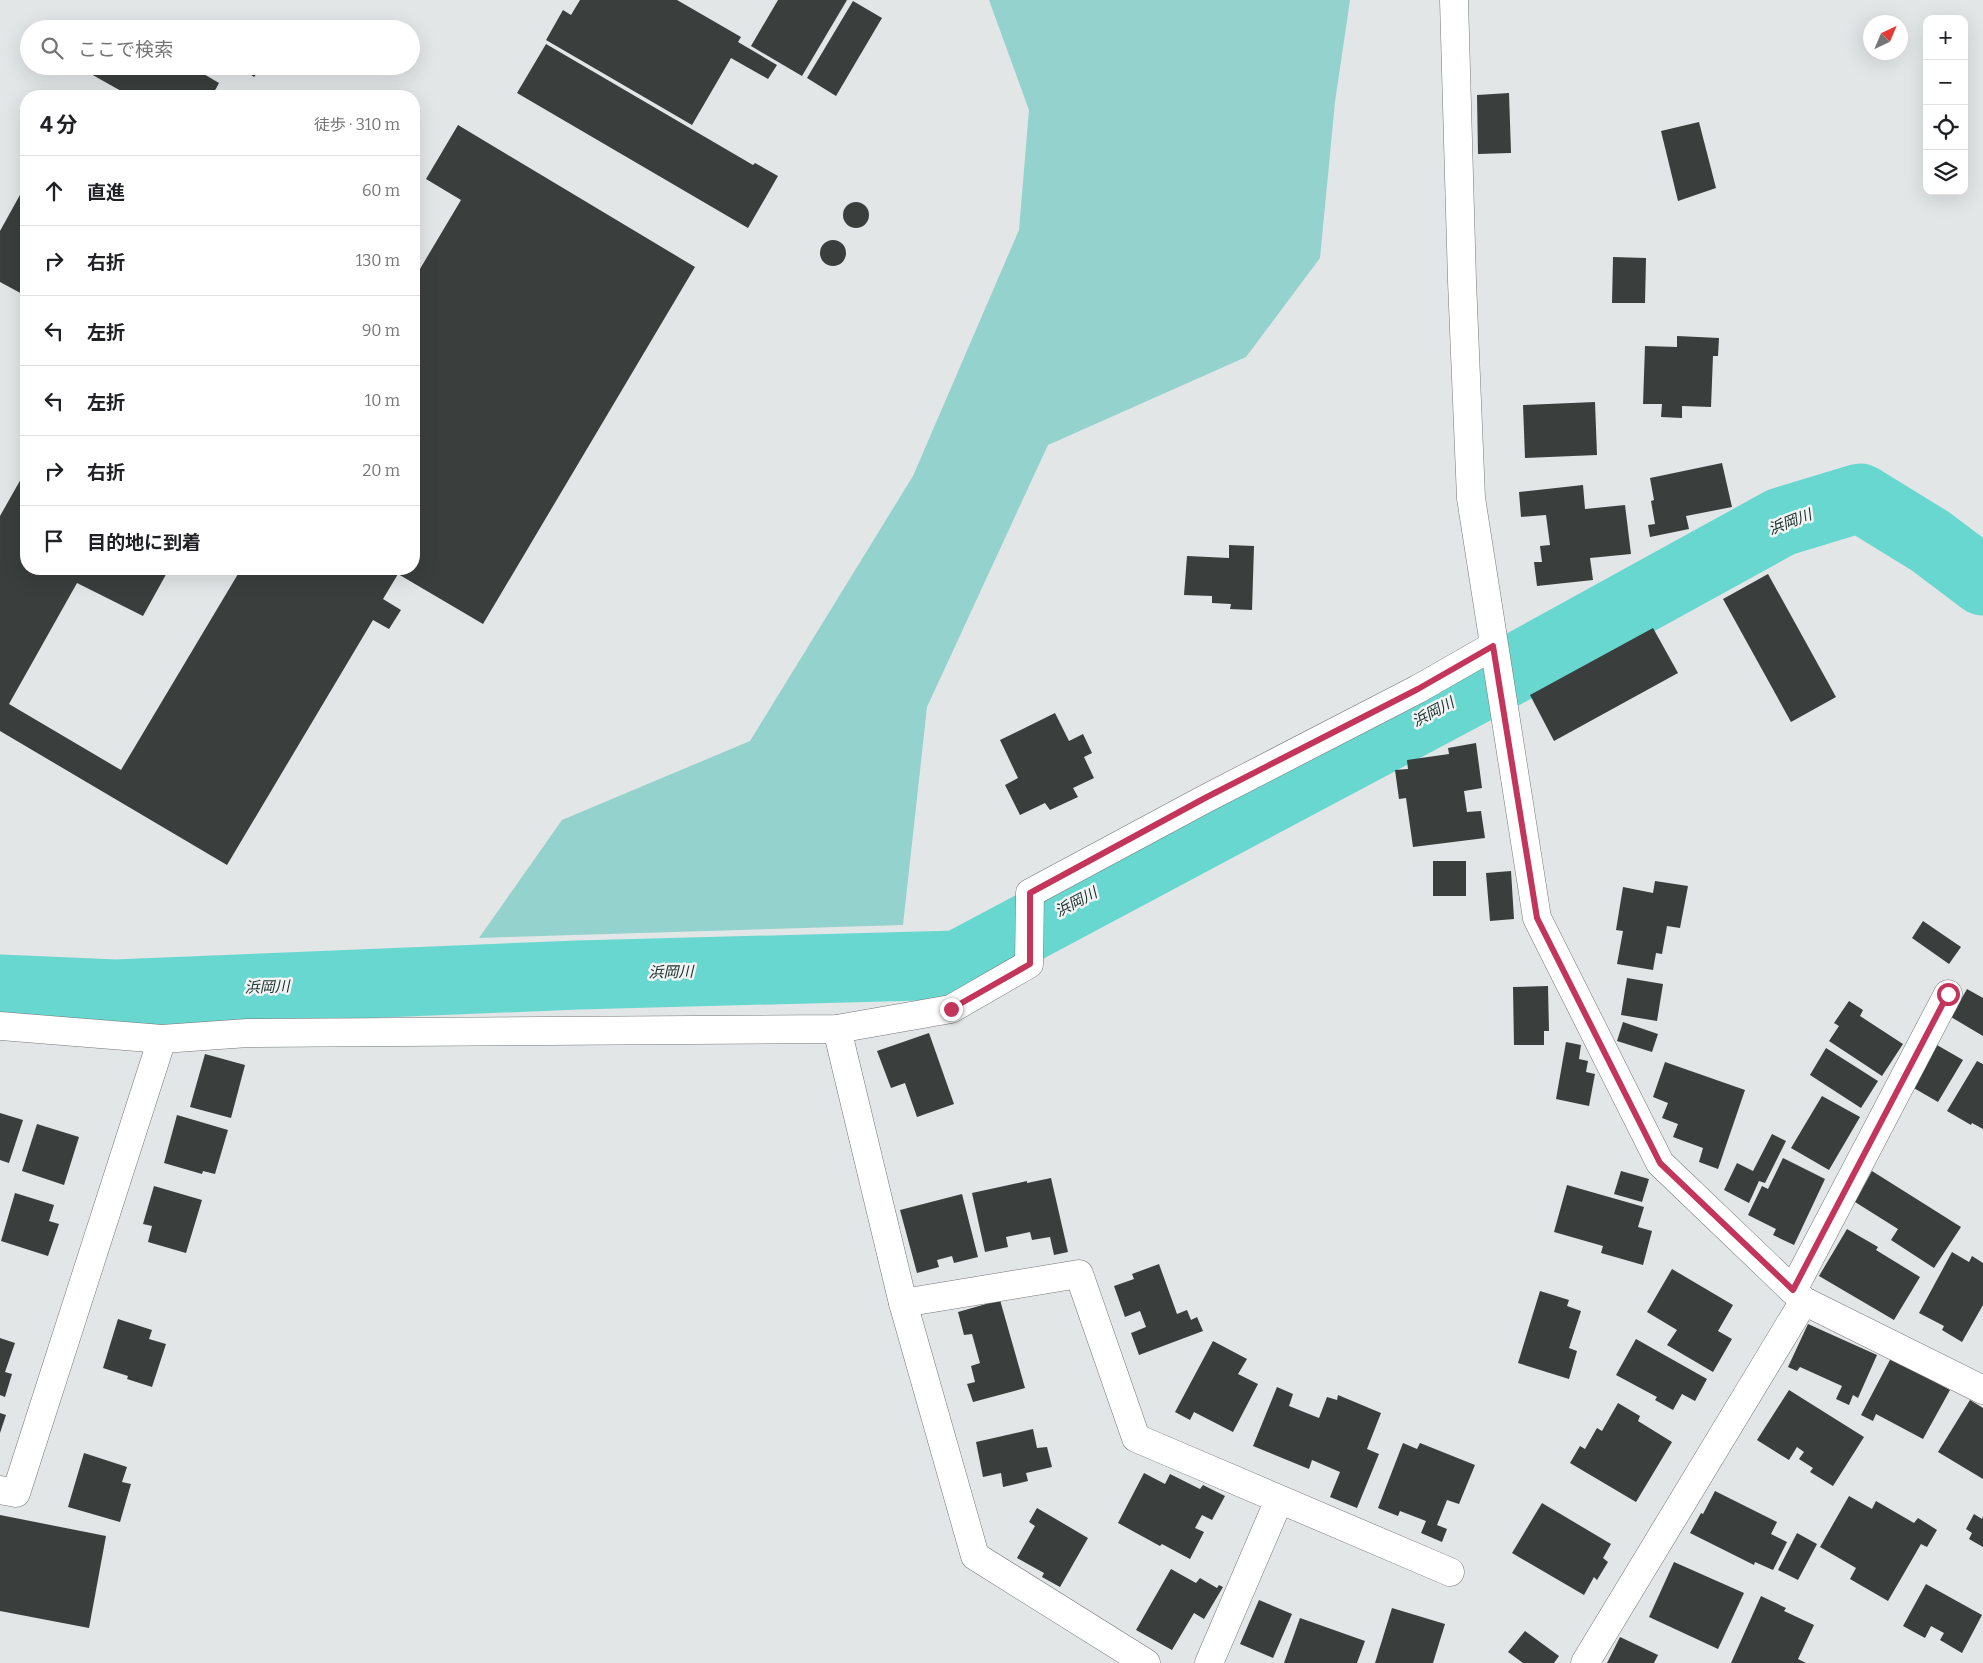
<!DOCTYPE html>
<html lang="ja">
<meta charset="utf-8">
<style>
body{margin:0;font-family:Bitter,"Noto Sans JP",serif;background:#f2f2f2;color:#202124}
.controls{position:absolute;right:15px;top:15px;display:grid;overflow:hidden;border-radius:10px;box-shadow:0 5px 20px #0002}
.controls button{width:45px;height:45px;display:grid;place-items:center;padding:0;border:0;border-bottom:1px solid #e0e0e0;background:#fff;color:#202124;font:25px sans-serif}
.compass{position:absolute;left:1863px;top:15px;width:45px;height:45px;border-radius:50%;background:#fff;box-shadow:0 5px 20px #0002;rotate:44deg}
.stop{position:absolute;width:15px;height:15px;margin:-11px;border:4px solid #c4355b;border-radius:50%;background:#fff}
.stop.end{background:#c4355b;border-color:#fff;box-shadow:0 1px 5px #0008}
.list{margin:0;padding:0;list-style:none}
h2{display:flex;justify-content:space-between;align-items:center;height:65px;margin:0;padding:0 20px;font-size:21px}
h2 small{font-size:16px;font-weight:400;color:#757577}
.list li{display:grid;grid-template-columns:32px 1fr auto;gap:15px;align-items:center;box-sizing:border-box;height:70px;padding:0 20px;border-top:1px solid #e0e0e0}
.list b{display:block;font-size:19px;white-space:nowrap}
.list em{font-size:16px;font-style:normal;color:#757577}
.icon{flex:none;width:28px;height:28px;fill:none;stroke:currentColor;stroke-width:2;stroke-linecap:round;stroke-linejoin:round}
.map{position:relative;flex:none;width:1983px;height:1663px;overflow:hidden}
.search{position:absolute;background:#fff;box-shadow:0 5px 20px #0002;left:20px;top:20px;width:400px;height:55px;display:flex;align-items:center;gap:12px;box-sizing:border-box;padding:0 18px;border-radius:28px;color:#757577;font-size:19px}
.panel{position:absolute;background:#fff;box-shadow:0 5px 20px #0002;left:20px;top:90px;width:400px;height:485px;border-radius:20px}
.map>svg:first-child{display:block}
.green{fill:#93d2cd}
.lines{fill:none;stroke-linecap:round;stroke-linejoin:round}
.river{stroke:#67d7d0;stroke-width:69}
.building{fill:#3a3e3d}
.minor-casing{stroke:#757878;stroke-width:29}
.minor{stroke:#fff;stroke-width:28}
.route{stroke:#c4355b;stroke-width:6}
.labels{text-anchor:middle;stroke-width:5;stroke-linejoin:round;paint-order:stroke}
.water-label{font-size:15px;font-style:italic;fill:#1a2e2d;stroke:#f0f4f3}
</style>
<div class="map">
<svg width="1983" height="1663" viewBox="0 0 1983 1663">
<rect width="100%" height="100%" fill="#e2e6e6"/>
<path class="green" d="M989 0H1350L1335 102 1320 258 1246 357 1048 445 927 707 903 925 479 938 562 820 750 741 913 476 1019 230 1029 110Z"/>
<g class="lines">
<path class="river" d="M0 989 115 994 578 975 958 965 1523 664 1781 522 1860 498 1930 541 1983 581"/>
</g>
<g class="building">
<path d="M580 0H677L741 37 738 42 777 65 768 79 731 58 692 125 546 40 563 10 571 15Z"/>
<path d="M778 0H847L802 76 751 46Z"/>
<path d="M853 1 882 18 836 96 807 78Z"/>
<path d="M110 20 125 29H105Z"/>
<path d="M546 44 753 165 755 163 778 176 748 228 517 93Z"/>
<path d="M83 66H190L219 83 212 96H130L82 69Z"/>
<path d="M239 66H263L254 77Z"/>
<path d="M1509 93 1511 153 1478 154 1477 95Z"/>
<path d="M1699 122 1716 188 1678 201 1661 131Z"/>
<path d="M458 125 695 267 483 624 398 574 383 599 401 610 389 629 373 620 227 865 0 731V516L26 470V569H169L143 616 77 583 9 704 121 770 241 569H414V279L461 200 426 179Z"/>
<path d="M26 184V296L0 282V231Z"/>
<circle cx="856" cy="215" r="13"/>
<circle cx="833" cy="253" r="13"/>
<path d="M1613 257 1646 258 1645 303H1612Z"/>
<path d="M1677 336 1719 338 1718 356H1713L1711 407 1682 406V418L1661 417 1662 404H1643L1645 346 1677 347Z"/>
<path d="M1595 402 1597 455 1525 458 1523 405Z"/>
<path d="M1722 463 1732 507 1686 516 1689 529 1650 537 1648 525 1655 524 1651 501 1654 500 1650 478Z"/>
<path d="M1583 485 1585 509 1625 505 1631 554 1590 558 1593 580 1537 586 1534 562H1542L1540 546 1550 545 1546 515 1521 517 1519 492Z"/>
<path d="M1229 545 1254 546 1252 610 1230 609 1231 604 1212 603V596L1184 595 1187 556 1229 558Z"/>
<path d="M1768 574 1836 697 1791 722 1723 599Z"/>
<path d="M1653 628 1678 673 1554 741 1530 695Z"/>
<path d="M1055 713 1069 741 1083 734 1092 753 1084 757 1094 778 1073 788 1078 797 1050 810 1045 803 1020 815 1005 785 1018 778 1000 740Z"/>
<path d="M1476 743 1482 788 1464 791 1467 812 1481 811 1485 838 1413 847 1406 798 1399 799 1395 770 1408 769 1407 760 1449 754 1448 748Z"/>
<rect x="1433" y="861" width="33" height="35"/>
<path d="M1511 871 1514 919 1490 921 1486 873Z"/>
<path d="M1655 881 1688 886 1680 928 1667 926 1662 954 1656 953 1653 970 1617 964 1623 931 1616 930 1623 887 1653 893Z"/>
<path d="M1923 921 1961 947 1949 964 1912 938Z"/>
<path d="M1627 978 1663 984 1657 1021 1621 1015Z"/>
<path d="M1548 986 1549 1031H1544V1045H1514L1513 987Z"/>
<path d="M1967 989 1983 998V1036L1951 1017Z"/>
<path d="M1849 1001 1863 1010 1860 1016 1903 1044 1882 1076 1829 1041 1839 1026 1834 1023Z"/>
<path d="M1623 1022 1658 1034 1652 1052 1617 1041Z"/>
<path d="M929 1033 954 1104 917 1117 905 1083 891 1088 877 1051Z"/>
<path d="M1566 1042 1581 1045 1579 1059 1588 1061 1586 1072 1595 1074 1589 1106 1556 1099Z"/>
<path d="M1937 1045 1963 1060 1938 1102 1912 1087Z"/>
<path d="M1826 1048 1878 1081 1861 1108 1810 1075Z"/>
<path d="M205 1054 245 1065 231 1118 190 1107Z"/>
<path d="M1977 1061 1983 1064V1129L1972 1123 1971 1125 1947 1111Z"/>
<path d="M1665 1062 1745 1090 1718 1169 1699 1162 1703 1148 1673 1137 1678 1124 1662 1118 1668 1103 1653 1097Z"/>
<path d="M1822 1096 1860 1117 1829 1170 1791 1148Z"/>
<path d="M0 1113 23 1120 9 1163 0 1160Z"/>
<path d="M177 1115 228 1130 215 1174 203 1171 202 1174 164 1163Z"/>
<path d="M37 1124 79 1137 64 1185 22 1171Z"/>
<path d="M1772 1134 1786 1141 1765 1183 1759 1181 1749 1203 1724 1190 1737 1163 1753 1171Z"/>
<path d="M1783 1158 1825 1179 1794 1245 1773 1235 1776 1229 1748 1215 1762 1186 1768 1189Z"/>
<path d="M1621 1171 1649 1179 1642 1202 1614 1194Z"/>
<path d="M1872 1171 1961 1227 1934 1268 1891 1240 1898 1229 1855 1202Z"/>
<path d="M1051 1178 1068 1252 1054 1255 1050 1237 1032 1240 1030 1232 1006 1237 1008 1247 985 1252 972 1193 1027 1181V1183Z"/>
<path d="M1567 1185 1644 1207 1638 1227 1652 1231 1643 1265 1601 1253 1603 1246 1554 1232Z"/>
<path d="M154 1186 202 1200 186 1253 148 1242 152 1226 143 1224Z"/>
<path d="M15 1193 54 1205 49 1221 59 1224 48 1256 1 1241Z"/>
<path d="M962 1194 978 1257 954 1263 952 1256 937 1260 939 1267 917 1273 900 1210Z"/>
<path d="M1847 1229 1878 1247 1876 1250 1920 1277 1894 1320 1819 1276Z"/>
<path d="M1952 1252 1969 1262 1972 1256 1983 1263V1305L1962 1342 1942 1330 1944 1326 1919 1313Z"/>
<path d="M1159 1264 1177 1314 1187 1310 1191 1320 1197 1317 1203 1331 1139 1355 1131 1333 1146 1327 1140 1311 1125 1317 1114 1286 1134 1279 1132 1274Z"/>
<path d="M1672 1269 1733 1305 1718 1331 1732 1339 1713 1372 1667 1345 1677 1330 1647 1312Z"/>
<path d="M1540 1291 1569 1300 1567 1306 1581 1311 1569 1348 1577 1351 1569 1379 1518 1363Z"/>
<path d="M1000 1300 1025 1388 973 1402 967 1384 975 1382 971 1366 980 1363 972 1334 964 1335 958 1312Z"/>
<path d="M118 1319 152 1330 149 1339 166 1344 152 1387 127 1379 128 1376 103 1368Z"/>
<path d="M1808 1324 1877 1355 1858 1398 1853 1395 1849 1405 1836 1399 1842 1386 1800 1367 1797 1371 1788 1367Z"/>
<path d="M0 1338 15 1343 5 1372 12 1374 5 1397 0 1395Z"/>
<path d="M1636 1339 1707 1379 1695 1401 1682 1394 1673 1410 1655 1400 1657 1397 1616 1375Z"/>
<path d="M1213 1341 1247 1359 1238 1374 1258 1384 1233 1432 1194 1412 1190 1420 1175 1412Z"/>
<path d="M1891 1358 1950 1390 1923 1439 1876 1414 1873 1421 1861 1415Z"/>
<path d="M1277 1387 1293 1394 1289 1406 1319 1418 1327 1397 1337 1400 1338 1395 1381 1413 1367 1449 1379 1454 1357 1508 1330 1497 1340 1472 1312 1460 1309 1469 1253 1446Z"/>
<path d="M1789 1390 1864 1437 1833 1486 1810 1472 1813 1468 1799 1459 1804 1452 1797 1447 1789 1460 1757 1440Z"/>
<path d="M1970 1400 1983 1408V1479L1938 1452Z"/>
<path d="M1618 1403 1640 1416 1638 1421 1672 1442 1636 1502 1570 1463 1580 1446 1585 1449 1597 1428 1602 1431Z"/>
<path d="M0 1413 6 1415 0 1433Z"/>
<path d="M1033 1429 1037 1448 1047 1447 1052 1467 1026 1473 1028 1481 1003 1487 1001 1473 983 1477 976 1442Z"/>
<path d="M1403 1443 1417 1449 1420 1443 1475 1465 1459 1504 1447 1500 1437 1525 1447 1529 1442 1542 1421 1533 1426 1521 1400 1511 1398 1516 1378 1508Z"/>
<path d="M84 1453 127 1467 122 1482 131 1484 120 1522 68 1507Z"/>
<path d="M1144 1473 1165 1484 1170 1474 1200 1489 1203 1485 1225 1496 1212 1520 1202 1515 1195 1528 1204 1532 1190 1559 1162 1544 1160 1546 1118 1523Z"/>
<path d="M1715 1491 1777 1522 1771 1534 1787 1542 1773 1570 1755 1562 1754 1565 1690 1533 1701 1513 1703 1514Z"/>
<path d="M1849 1496 1872 1509 1876 1501 1914 1523 1918 1518 1937 1530 1927 1547 1921 1544 1888 1601 1850 1579 1856 1568 1820 1547Z"/>
<path d="M1542 1503 1611 1544 1603 1558 1608 1562 1597 1580 1594 1577 1584 1595 1512 1553Z"/>
<path d="M1037 1508 1088 1538 1060 1587 1042 1577 1044 1573 1017 1558 1035 1526 1029 1522Z"/>
<path d="M1974 1514 1982 1519 1983 1516V1547L1969 1539 1972 1533 1966 1529Z"/>
<path d="M0 1515 106 1536 89 1628 0 1611Z"/>
<path d="M1797 1533 1817 1544 1798 1580 1778 1570Z"/>
<path d="M1674 1562 1744 1593 1718 1649 1649 1617Z"/>
<path d="M1171 1569 1196 1583 1200 1578 1217 1588 1219 1585 1223 1587 1204 1619 1194 1613 1172 1650 1136 1630Z"/>
<path d="M1926 1584 1982 1615 1962 1653 1940 1640 1944 1633 1931 1626 1925 1638 1903 1626Z"/>
<path d="M1761 1596 1786 1608 1784 1611 1814 1625 1798 1659 1806 1663H1731Z"/>
<path d="M1259 1600 1292 1614 1273 1658 1240 1644Z"/>
<path d="M1392 1608 1445 1624 1433 1663H1375Z"/>
<path d="M1300 1618 1365 1641 1357 1663H1284Z"/>
<path d="M1525 1631 1559 1656 1554 1663H1523L1508 1652Z"/>
<path d="M1620 1637 1658 1655 1654 1663H1607Z"/>
</g>
<g class="lines">
<g class="minor-casing">
<g id="minor">
<path d="M1454 0 1462 281 1471 498 1537 918 1660 1163 1804 1301 1983 1390"/>
<path d="M0 1026 162 1039 248 1033 837 1029 951 1009 1029 964 1030 893 1205 799 1418 689 1493 646"/>
<path d="M837 1029 903 1303 975 1556 1146 1663"/>
<path d="M1793 1290 1948 994"/>
<path d="M903 1303 1079 1274 1136 1438 1450 1572"/>
<path d="M0 1490 16 1493 162 1039"/>
<path d="M1209 1663 1279 1500"/>
<path d="M1585 1663 1804 1301"/>
</g>
</g>
<use href="#minor" class="minor"/>
</g>
<g class="lines">
<path class="route" d="M951 1009 1030 964V893L1205 798 1418 689 1493 646 1537 918 1660 1163 1793 1290 1948 994"/>
</g>
<g class="labels">
<g class="water-label">
<text transform="translate(1790 522) rotate(-21)" y="5">浜岡川</text>
<text transform="translate(1433 712) rotate(-28)" y="5">浜岡川</text>
<text transform="translate(1076 902) rotate(-28)" y="5">浜岡川</text>
<text transform="translate(671 972) rotate(-1)" y="5">浜岡川</text>
<text transform="translate(267 987) rotate(-2)" y="5">浜岡川</text>
</g>
</g>
</svg>
<div class="controls">
<button>+</button>
<button>−</button>
<button><svg class="icon" aria-label="locate" viewBox="0 0 24 24"><circle cx="12" cy="12" r="6"/><path d="M12 2v4M12 18v4M2 12h4M18 12h4"/></svg></button>
<button><svg class="icon" aria-label="layers" viewBox="0 0 24 24"><path d="M12 4l9 5-9 5-9-5zM3 14l9 5 9-5"/></svg></button>
</div>
<svg class="compass" viewBox="-18 -18 36 36"><path d="M0-13l5 13h-10z" fill="#e53935"/><path d="M0 13l5-13h-10z" fill="#757577"/></svg>
<div class="stop" style="left:1948px;top:994px"></div>
<div class="stop end" style="left:951px;top:1009px"></div>
<div class="search"><svg class="icon" aria-label="search" viewBox="0 0 24 24"><circle cx="10" cy="10" r="6"/><path d="M15 15l6 6"/></svg>ここで検索</div>
<section class="panel">
<h2>4 分<small>徒歩 · 310 m</small></h2>
<ul class="list">
<li><svg class="icon" aria-label="ahead" viewBox="0 0 24 24"><path d="M12 20V5M6 11l6-6 6 6"/></svg><div><b>直進</b></div><em>60 m</em></li>
<li><svg class="icon" aria-label="right" viewBox="0 0 24 24"><path d="M7 20v-9h11M14 6l5 5-5 5"/></svg><div><b>右折</b></div><em>130 m</em></li>
<li><svg class="icon" aria-label="left" viewBox="0 0 24 24"><path d="M17 20v-9H6M10 6l-5 5 5 5"/></svg><div><b>左折</b></div><em>90 m</em></li>
<li><svg class="icon" aria-label="left" viewBox="0 0 24 24"><path d="M17 20v-9H6M10 6l-5 5 5 5"/></svg><div><b>左折</b></div><em>10 m</em></li>
<li><svg class="icon" aria-label="right" viewBox="0 0 24 24"><path d="M7 20v-9h11M14 6l5 5-5 5"/></svg><div><b>右折</b></div><em>20 m</em></li>
<li><svg class="icon" aria-label="arrive" viewBox="0 0 24 24"><path d="M6 21V4h12l-3 4 3 4H6"/></svg><div><b>目的地に到着</b></div></li>
</ul>
</section>
</div>
